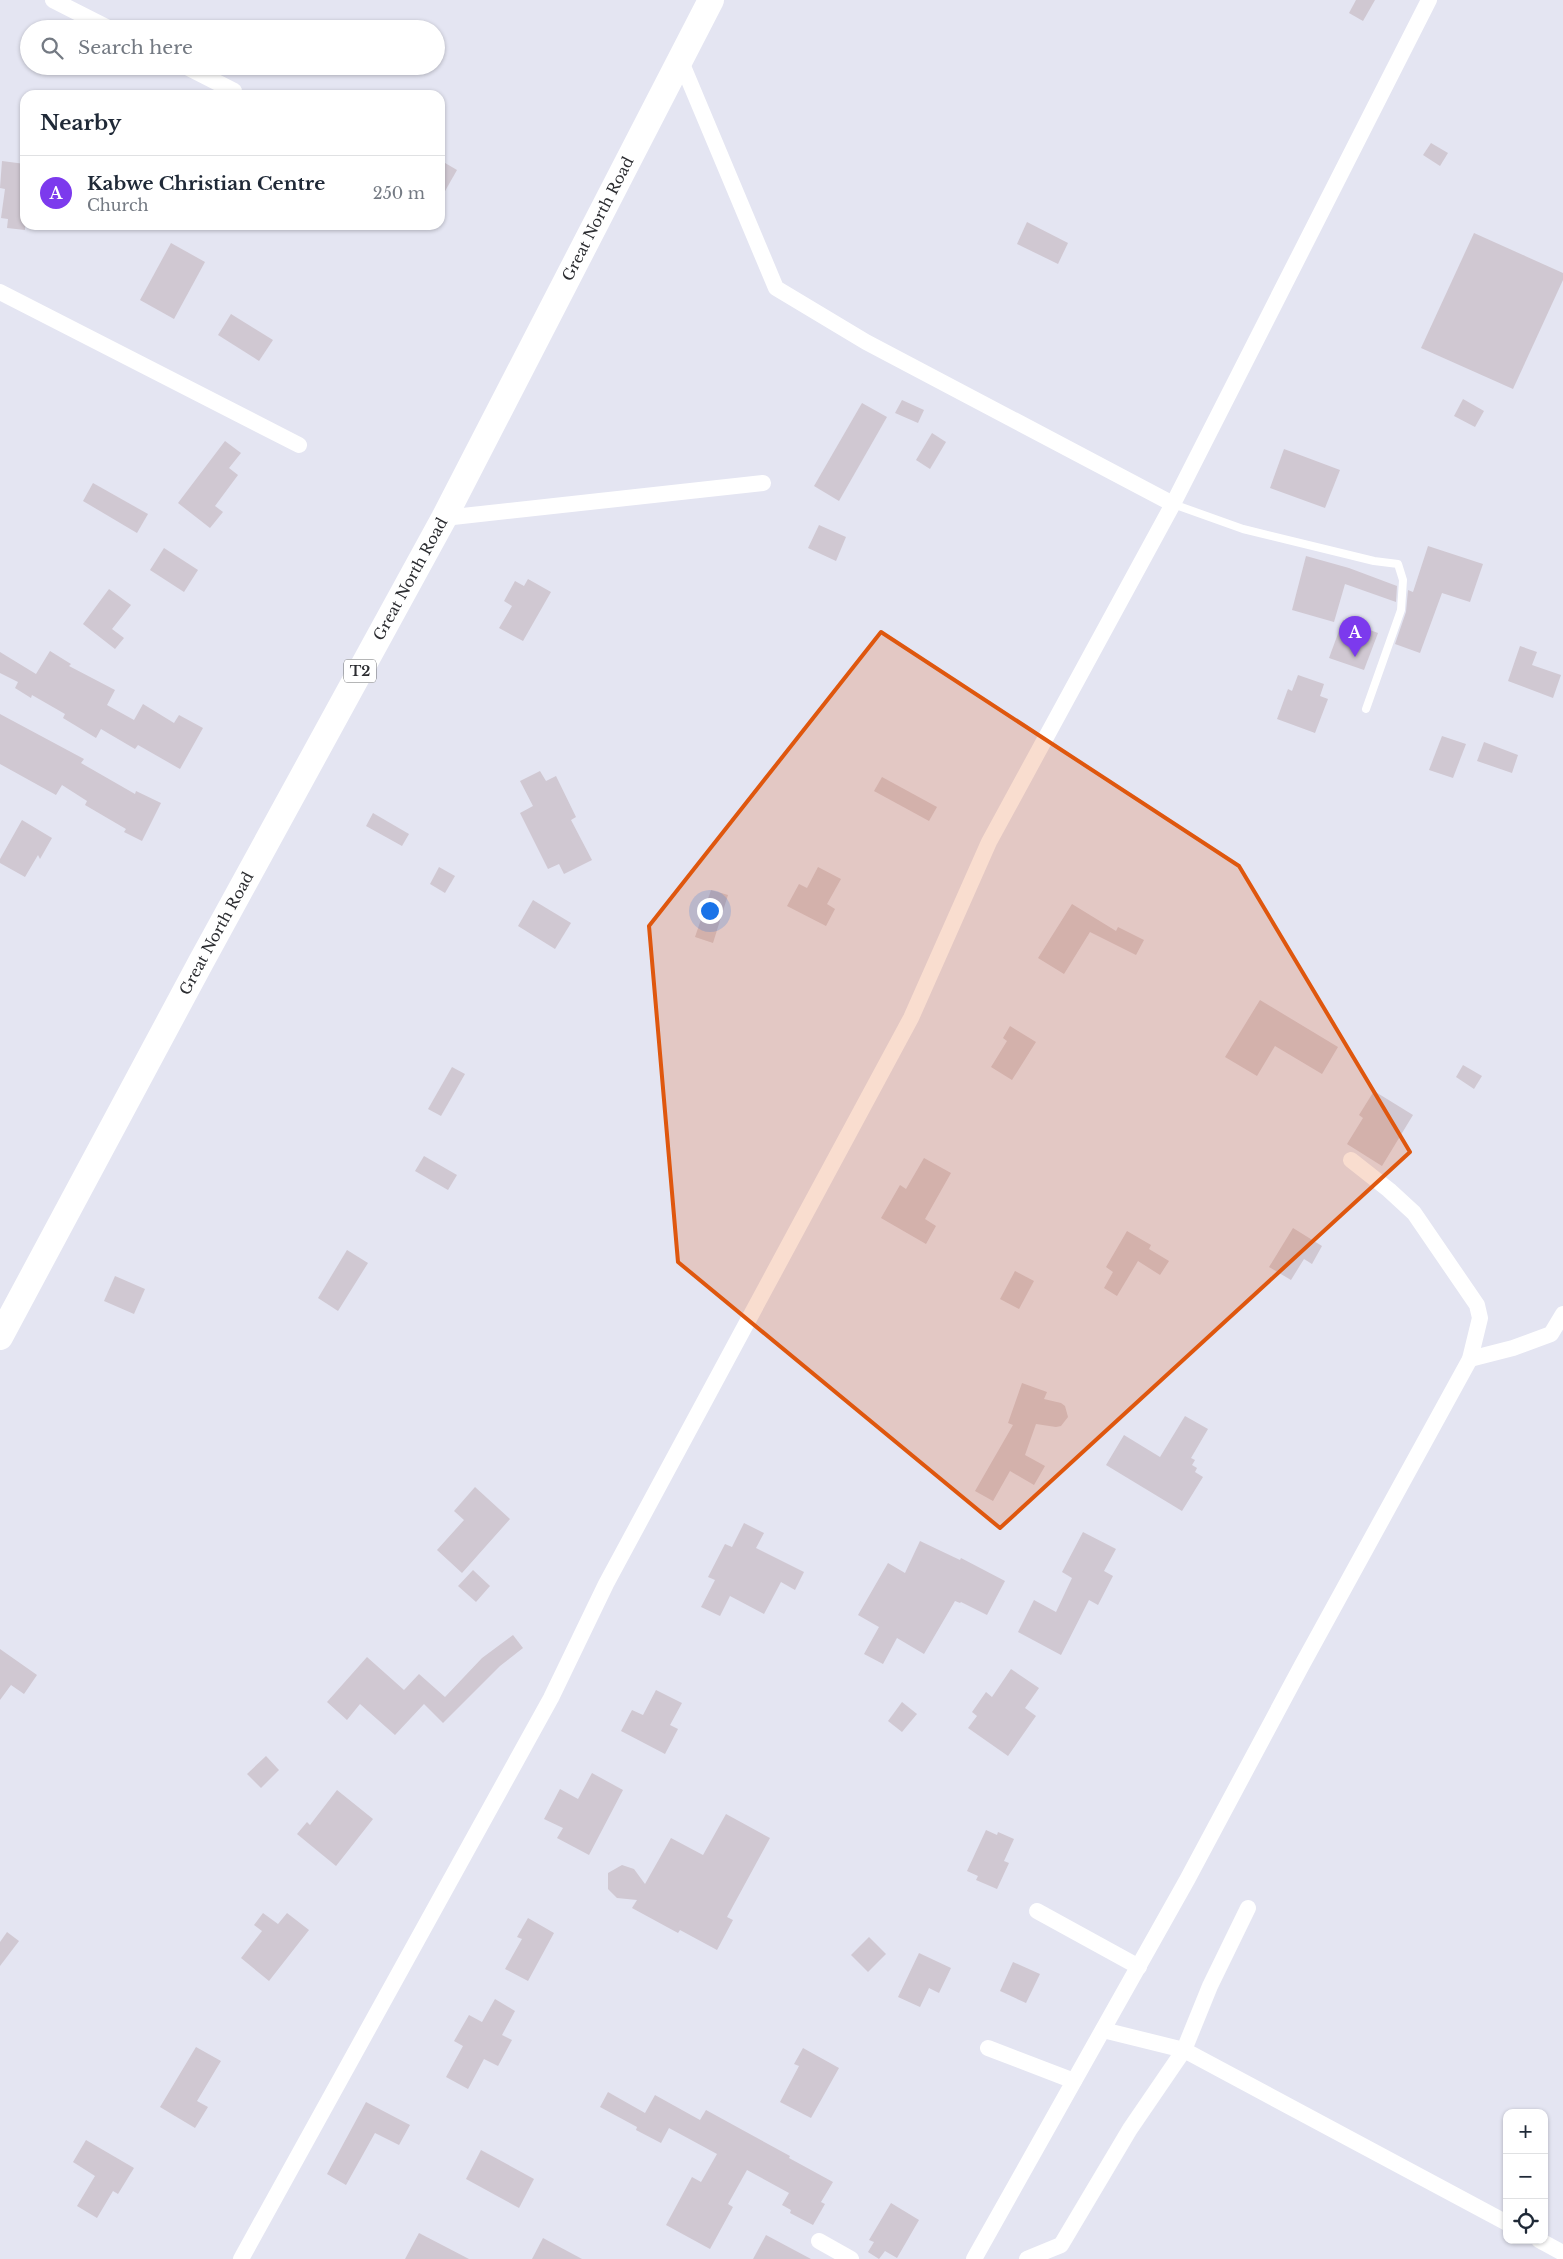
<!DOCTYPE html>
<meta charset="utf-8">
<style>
body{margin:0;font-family:"Libre Baskerville",serif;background:#f6f6f7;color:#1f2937}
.controls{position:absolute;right:15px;bottom:15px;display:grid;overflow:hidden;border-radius:10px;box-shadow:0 1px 4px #0004}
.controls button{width:45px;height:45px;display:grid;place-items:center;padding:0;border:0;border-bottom:1px solid #e0e1e3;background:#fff;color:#1f2937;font:25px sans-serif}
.you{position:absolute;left:709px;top:910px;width:18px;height:18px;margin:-12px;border:4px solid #fff;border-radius:50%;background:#1a73e8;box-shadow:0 0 0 8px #1a73e833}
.badge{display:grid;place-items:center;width:32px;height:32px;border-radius:50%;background:#7c3aed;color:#fff;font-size:16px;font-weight:700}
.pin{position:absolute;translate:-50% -41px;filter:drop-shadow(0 1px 2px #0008)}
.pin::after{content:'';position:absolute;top:26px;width:18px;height:15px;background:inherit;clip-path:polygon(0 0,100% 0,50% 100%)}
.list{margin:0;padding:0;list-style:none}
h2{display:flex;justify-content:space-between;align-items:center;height:65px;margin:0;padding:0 20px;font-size:21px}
h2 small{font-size:16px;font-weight:400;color:#747a83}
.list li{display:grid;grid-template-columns:32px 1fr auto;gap:15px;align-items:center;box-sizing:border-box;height:75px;padding:0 20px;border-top:1px solid #e0e1e3}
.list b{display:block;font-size:19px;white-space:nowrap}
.list p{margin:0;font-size:16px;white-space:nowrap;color:#747a83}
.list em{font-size:16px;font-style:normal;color:#747a83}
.icon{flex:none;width:28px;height:28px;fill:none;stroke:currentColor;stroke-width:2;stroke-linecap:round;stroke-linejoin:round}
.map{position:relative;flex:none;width:1563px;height:2259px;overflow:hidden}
.search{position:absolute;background:#fff;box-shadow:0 1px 4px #0004;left:20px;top:20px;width:425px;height:55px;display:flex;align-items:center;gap:12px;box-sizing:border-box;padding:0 18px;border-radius:28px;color:#747a83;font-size:19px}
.panel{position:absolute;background:#fff;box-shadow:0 1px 4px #0004;left:20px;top:90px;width:425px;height:140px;border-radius:15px}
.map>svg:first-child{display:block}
.building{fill:#d0c8d2}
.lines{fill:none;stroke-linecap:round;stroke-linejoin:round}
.service{stroke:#fff;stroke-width:8}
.minor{stroke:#fff;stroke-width:16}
.trunk{stroke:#fff;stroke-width:26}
.marked{fill:#df570e;fill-opacity:0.2;stroke:#df570e;stroke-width:4;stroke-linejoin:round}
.labels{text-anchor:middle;stroke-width:4.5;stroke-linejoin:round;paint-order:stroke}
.shield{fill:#fff;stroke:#6b6c6f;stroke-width:1}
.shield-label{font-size:14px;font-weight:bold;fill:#2c2d31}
.street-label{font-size:15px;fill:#2c2d31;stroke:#fff}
</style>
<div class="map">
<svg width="1563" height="2259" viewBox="0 0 1563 2259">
<rect width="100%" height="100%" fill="#e4e5f2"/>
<g class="building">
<path d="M1356 0H1375L1363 21 1349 13Z"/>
<path d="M1431 143 1448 153 1440 166 1423 155Z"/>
<path d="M440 160 457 170 440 200Z"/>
<path d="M2 161 25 164V230L7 228 8 219 1 218 5 189 0 188Z"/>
<path d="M1027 222 1068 243 1058 264 1017 244Z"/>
<path d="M1474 233 1563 273V280L1513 389 1421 348Z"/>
<path d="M171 243 205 262 174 319 140 300Z"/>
<path d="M231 314 273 340 259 361 218 335Z"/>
<path d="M1463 399 1484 411 1475 427 1454 416Z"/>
<path d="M902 400 924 410 918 423 895 413Z"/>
<path d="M862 403 887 417 839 501 814 486Z"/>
<path d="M932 433 946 442 930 469 916 460Z"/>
<path d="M225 441 241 453 229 468 238 475 215 506 223 512 210 528 178 503Z"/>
<path d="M1284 449 1340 470 1325 508 1270 488Z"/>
<path d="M93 483 148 514 137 533 83 501Z"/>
<path d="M819 525 846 537 836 561 808 548Z"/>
<path d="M1428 546 1483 564 1470 602 1442 593 1420 653 1395 644 1406 612 1408 590 1413 592Z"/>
<path d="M164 548 198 570 184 592 150 570Z"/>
<path d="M1306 556 1349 568 1397 586 1396 602 1345 584 1334 622 1292 610Z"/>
<path d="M528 579 551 592 523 641 499 628 512 606 504 601 515 581 524 586Z"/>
<path d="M109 589 131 605 112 629 124 638 115 649 83 624Z"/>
<path d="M1343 620 1378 633 1364 670 1329 658Z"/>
<path d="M1520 646 1537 652 1532 665 1561 675 1553 698 1508 681Z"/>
<path d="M50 651 71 664 69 666 115 690 107 705 134 720 143 704 174 723 179 715 203 728 180 769 138 745 135 749 101 729 96 738 63 718 65 714 32 695 31 698 15 688 18 682 0 673V652L36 674Z"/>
<path d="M1298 675 1324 684 1320 696 1328 699 1315 733 1277 719 1288 689 1292 691Z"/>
<path d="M0 714 84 759 81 763 135 794 136 791 161 803 142 841 124 832 126 829 85 805 87 801 62 785 56 795 0 764Z"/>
<path d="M1442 736 1466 744 1453 778 1429 770Z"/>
<path d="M1484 742 1518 755 1512 773 1477 761Z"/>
<path d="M540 771 546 781 556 776 576 817 571 820 592 860 564 874 559 864 548 869 520 813 533 806 520 781Z"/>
<path d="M882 777 937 807 929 821 874 791Z"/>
<path d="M373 813 409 834 402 846 366 826Z"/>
<path d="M22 820 52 838 40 859 38 855 25 877 0 863V859Z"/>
<path d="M439 867 455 876 445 893 430 884Z"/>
<path d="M818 867 841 879 827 904 835 909 826 926 787 906 799 884 807 888Z"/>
<path d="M711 890 728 895 713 943 695 937Z"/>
<path d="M533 900 571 923 555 949 518 926Z"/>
<path d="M1072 904 1116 931 1118 927 1144 940 1136 955 1090 932 1064 974 1038 958Z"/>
<path d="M1260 1000 1338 1047 1322 1074 1275 1046 1257 1076 1225 1057Z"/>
<path d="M1010 1026 1036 1042 1012 1080 991 1067 1007 1041 1003 1038Z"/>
<path d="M1463 1065 1482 1076 1474 1089 1456 1077Z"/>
<path d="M452 1067 465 1074 441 1116 428 1109Z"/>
<path d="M1374 1091 1413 1115 1382 1166 1347 1144 1363 1118 1359 1115Z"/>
<path d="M424 1156 457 1175 448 1190 415 1171Z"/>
<path d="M924 1158 951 1173 925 1219 936 1226 926 1244 881 1218 900 1185 906 1189Z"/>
<path d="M1293 1228 1322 1246 1312 1264 1304 1259 1291 1280 1269 1267Z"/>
<path d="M1127 1231 1151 1245 1149 1249 1169 1261 1160 1275 1138 1261 1117 1296 1104 1288 1113 1272 1106 1267Z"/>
<path d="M347 1250 368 1263 338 1311 318 1298Z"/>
<path d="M1015 1271 1034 1281 1019 1309 1000 1299Z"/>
<path d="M115 1276 145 1289 134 1314 104 1301Z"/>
<path d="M1022 1383 1047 1392 1044 1399 1061 1403 1065 1406 1068 1417 1061 1426 1056 1427 1036 1424 1025 1455 1045 1466 1034 1485 1010 1471 993 1501 975 1491 1013 1425 1008 1423Z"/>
<path d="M1185 1416 1208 1429 1191 1458 1195 1460 1192 1465 1197 1468 1195 1472 1203 1477 1182 1511 1106 1465 1124 1435 1160 1457Z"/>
<path d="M475 1487 510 1519 462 1573 437 1550 464 1520 454 1511Z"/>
<path d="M744 1523 764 1533 756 1548 804 1572 795 1590 781 1582 764 1614 730 1596 720 1616 701 1607 715 1580 708 1577 725 1544 732 1547Z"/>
<path d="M1083 1532 1116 1549 1104 1571 1113 1576 1098 1605 1089 1600 1061 1655 1018 1632 1034 1600 1056 1612 1072 1578 1062 1572Z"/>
<path d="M920 1541 960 1560 961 1558 1005 1581 987 1615 961 1602 960 1603 955 1601 924 1654 897 1638 883 1664 864 1654 879 1627 858 1615 888 1563 905 1573Z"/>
<path d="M473 1570 490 1586 476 1602 458 1586Z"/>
<path d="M513 1635 523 1648 500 1666 443 1723 424 1704 395 1735 360 1704 347 1720 327 1702 367 1657 404 1690 419 1674 445 1697 482 1658Z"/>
<path d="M0 1649 37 1675 24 1694 11 1685 0 1700Z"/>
<path d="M1011 1669 1039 1688 1025 1708 1036 1716 1008 1756 968 1728 977 1716 972 1712 986 1692 992 1697Z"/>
<path d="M656 1690 682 1703 670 1725 678 1729 665 1754 621 1731 632 1710 643 1715Z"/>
<path d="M902 1702 917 1714 902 1732 888 1721Z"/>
<path d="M266 1756 279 1770 261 1788 247 1774Z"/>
<path d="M592 1773 623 1790 589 1855 557 1838 563 1828 544 1819 560 1789 578 1799Z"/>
<path d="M337 1790 373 1819 336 1866 297 1834 307 1822 310 1825Z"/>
<path d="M726 1814 770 1838 727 1917 733 1920 717 1950 680 1930 678 1933 632 1908 637 1900 617 1898 608 1889V1873L622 1865 634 1869 645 1884 671 1838 703 1855Z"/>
<path d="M986 1830 997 1835 998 1832 1014 1839 1004 1861 1009 1863 997 1889 976 1880 978 1876 967 1871Z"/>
<path d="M263 1913 278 1924 287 1913 309 1930 269 1981 241 1958 262 1931 254 1925Z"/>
<path d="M528 1918 554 1933 528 1981 505 1969 522 1939 517 1937Z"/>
<path d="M7 1932 19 1941 0 1966V1942Z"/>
<path d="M869 1937 886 1954 868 1972 851 1955Z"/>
<path d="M919 1953 951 1968 939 1993 929 1988 920 2007 898 1997Z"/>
<path d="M1013 1962 1040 1974 1026 2003 1000 1991Z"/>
<path d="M495 1999 515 2011 502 2035 512 2040 498 2066 484 2059 468 2089 446 2077 463 2046 454 2041 469 2015 482 2022Z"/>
<path d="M196 2047 221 2061 197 2101 208 2107 195 2128 160 2107Z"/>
<path d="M803 2048 839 2068 811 2118 780 2102 799 2066 794 2064Z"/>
<path d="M608 2092 645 2113 655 2095 700 2120 706 2110 790 2156 789 2158 833 2182 821 2202 825 2204 813 2225 790 2213 791 2210 782 2205 789 2193 747 2170 728 2204 733 2207 710 2249 666 2225 692 2177 701 2182 717 2154 669 2128 661 2143 636 2130 637 2127 600 2107Z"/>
<path d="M366 2102 410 2125 399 2145 375 2133 346 2185 327 2174Z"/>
<path d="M86 2140 134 2168 118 2194 113 2191 97 2218 77 2206 95 2176 73 2162Z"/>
<path d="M481 2150 534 2179 519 2208 466 2179Z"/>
<path d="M891 2203 919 2220 897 2258 885 2251 879 2259 868 2252 874 2242 869 2240Z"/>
<path d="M419 2233 469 2259H405Z"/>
<path d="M766 2235 811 2259H753Z"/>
<path d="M543 2238 582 2259H532Z"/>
</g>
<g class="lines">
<path class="service" d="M1173 504 1243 529 1374 561 1398 564 1403 580 1401 610 1366 709"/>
<g class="minor">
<path d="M53 0 110 29"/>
<path d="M680 59 776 288 866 342 1173 504"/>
<path d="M185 66 234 91"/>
<path d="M0 292 299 445"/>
<path d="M444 518 763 483"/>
<path d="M1470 1359 1513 1348 1551 1334 1563 1314"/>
<path d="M1037 1911 1139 1967"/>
<path d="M1103 2030 1184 2050 1507 2223"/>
<path d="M988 2048 1074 2081"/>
<path d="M1539 2240 1563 2253"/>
<path d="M819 2241 851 2259"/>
<path d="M241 2259 551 1698 606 1584 911 1018 989 842 1173 504 1429 0"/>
<path d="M974 2259 1187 1880 1302 1665 1470 1359 1480 1318 1477 1305 1414 1213 1389 1190 1351 1160"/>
<path d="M1027 2259 1061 2245 1130 2129 1184 2050 1210 1986 1248 1908"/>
</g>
<path class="trunk" id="s1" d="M0 1337 201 962 444 518 711 0"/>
</g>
<path class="marked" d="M881 632 1239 866 1410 1152 1000 1528 678 1262 649 926Z"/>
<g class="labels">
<rect class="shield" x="344" y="659.5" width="32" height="23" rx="4"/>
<g class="shield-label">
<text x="360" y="676">T2</text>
</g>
<g class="street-label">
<text dy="5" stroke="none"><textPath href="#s1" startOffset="1268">Great North Road</textPath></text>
<text dy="5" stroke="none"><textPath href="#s1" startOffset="862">Great North Road</textPath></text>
<text dy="5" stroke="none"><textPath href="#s1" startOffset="458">Great North Road</textPath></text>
</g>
</g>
</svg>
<div class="controls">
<button>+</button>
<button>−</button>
<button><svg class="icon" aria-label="locate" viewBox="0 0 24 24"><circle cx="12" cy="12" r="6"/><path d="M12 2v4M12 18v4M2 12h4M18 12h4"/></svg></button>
</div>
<div class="you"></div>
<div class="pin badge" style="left:1355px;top:657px">A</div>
<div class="search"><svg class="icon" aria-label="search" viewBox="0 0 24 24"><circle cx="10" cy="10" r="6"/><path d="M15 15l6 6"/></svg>Search here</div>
<section class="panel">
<h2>Nearby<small></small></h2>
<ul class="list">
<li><span class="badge">A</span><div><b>Kabwe Christian Centre</b><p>Church</p></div><em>250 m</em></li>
</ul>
</section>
</div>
